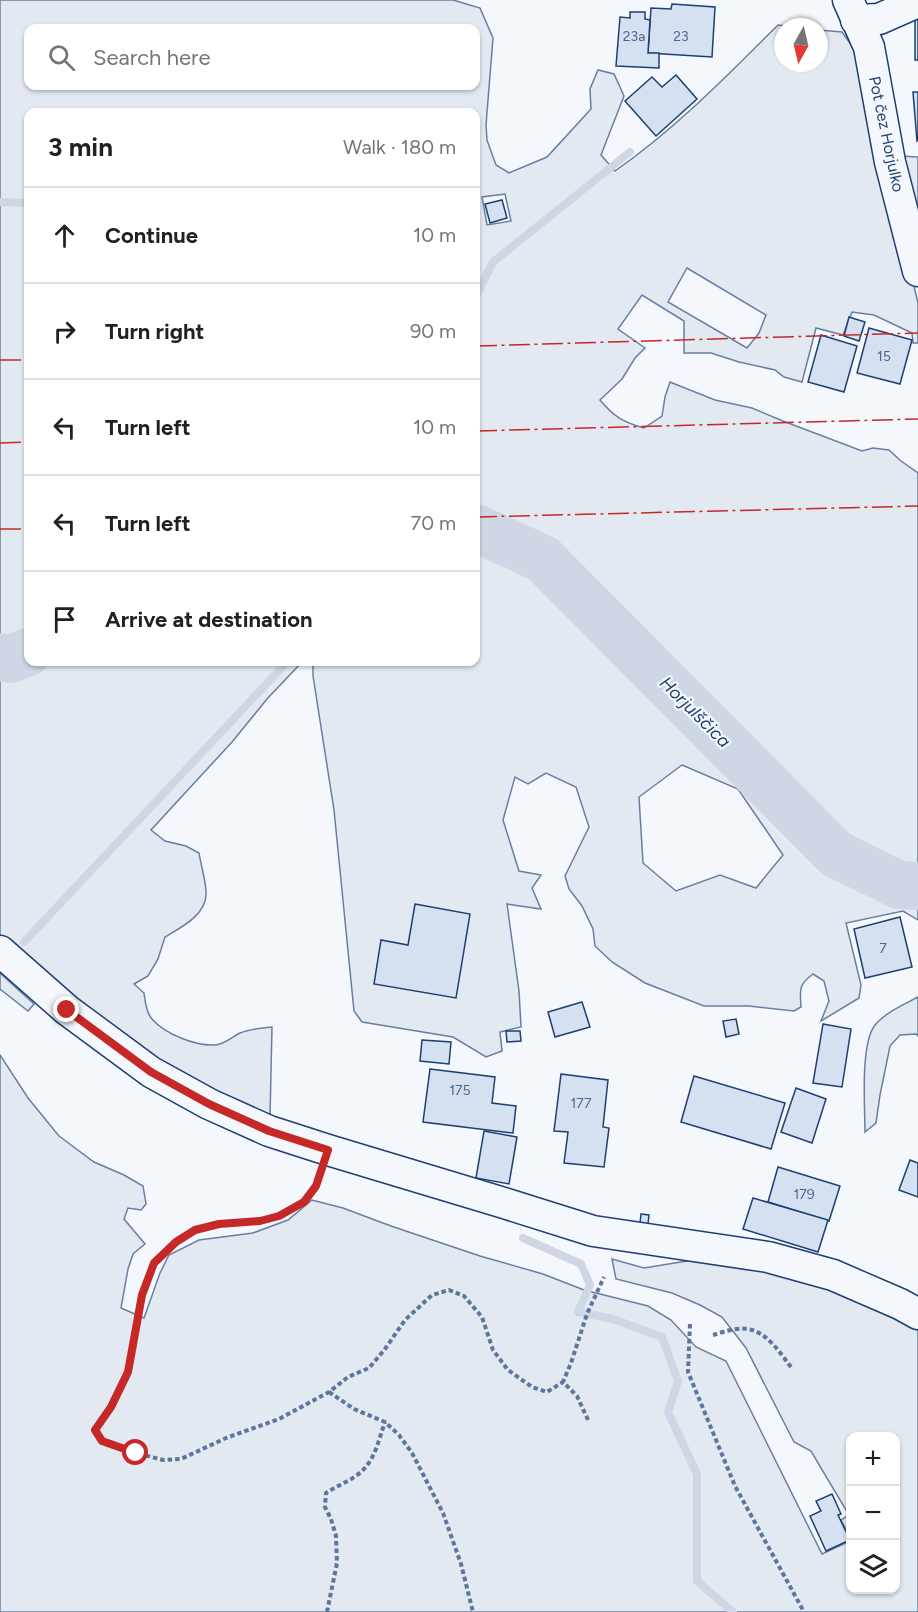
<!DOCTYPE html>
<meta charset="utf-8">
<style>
body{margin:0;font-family:Figtree,sans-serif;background:#f2f2f2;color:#202124}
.controls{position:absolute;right:18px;bottom:18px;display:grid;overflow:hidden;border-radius:12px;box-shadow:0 2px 4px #0004}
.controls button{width:54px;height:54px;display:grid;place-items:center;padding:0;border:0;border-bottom:2px solid #e0e0e0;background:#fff;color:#202124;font:30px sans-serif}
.compass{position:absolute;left:774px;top:18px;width:54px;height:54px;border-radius:50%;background:#fff;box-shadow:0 2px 4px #0004;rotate:188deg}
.stop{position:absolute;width:18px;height:18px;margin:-14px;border:4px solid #c62828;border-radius:50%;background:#fff}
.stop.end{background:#c62828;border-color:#fff;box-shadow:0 2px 6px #0008}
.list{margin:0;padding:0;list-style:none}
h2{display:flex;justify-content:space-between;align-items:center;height:78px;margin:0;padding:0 24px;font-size:26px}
h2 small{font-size:20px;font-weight:400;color:#757577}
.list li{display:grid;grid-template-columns:39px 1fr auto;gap:18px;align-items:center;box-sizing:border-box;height:96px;padding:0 24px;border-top:2px solid #e0e0e0}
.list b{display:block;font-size:22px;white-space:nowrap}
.list em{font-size:20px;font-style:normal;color:#757577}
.icon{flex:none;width:33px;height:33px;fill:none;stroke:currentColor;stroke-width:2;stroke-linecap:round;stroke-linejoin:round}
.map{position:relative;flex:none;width:918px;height:1612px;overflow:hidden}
.search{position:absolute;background:#fff;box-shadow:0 2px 4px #0004;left:24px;top:24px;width:456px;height:66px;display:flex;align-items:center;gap:15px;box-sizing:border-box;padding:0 21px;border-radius:12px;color:#757577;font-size:22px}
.panel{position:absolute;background:#fff;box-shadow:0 2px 4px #0004;left:24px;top:108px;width:456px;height:558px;border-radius:12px}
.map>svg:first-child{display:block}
.green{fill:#e3e9f0;stroke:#687fa3;stroke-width:1.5;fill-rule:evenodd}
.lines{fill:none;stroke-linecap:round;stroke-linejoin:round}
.stream{stroke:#cfd7e4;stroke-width:8}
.river{stroke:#cfd7e4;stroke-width:48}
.building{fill:#d5e0f0;stroke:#1d3f73;stroke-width:1.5}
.minor-casing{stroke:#1d3f73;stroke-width:33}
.path{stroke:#5e769c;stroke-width:4;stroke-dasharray:4.5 3;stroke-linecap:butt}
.minor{stroke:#f4f7fb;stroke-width:30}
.power{stroke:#c62828;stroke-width:1.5;stroke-dasharray:21 4.5 3 4.5;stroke-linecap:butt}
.route{stroke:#c62828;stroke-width:8}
.labels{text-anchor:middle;stroke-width:4.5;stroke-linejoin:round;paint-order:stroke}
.number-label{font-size:14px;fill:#4b6792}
.street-label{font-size:16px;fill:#1d3f73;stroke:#f4f7fb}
.water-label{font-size:18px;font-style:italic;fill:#1d3f73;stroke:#f4f7fb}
</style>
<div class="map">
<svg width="918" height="1612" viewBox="0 0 918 1612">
<rect width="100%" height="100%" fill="#f4f7fb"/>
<g class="green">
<path d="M0 0H453L480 8 493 38 486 125 487 140 496 165 509 173 547 157 591 109 590 89 598 70 614 74 624 96 601 155 615 171C675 129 726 77 778 25L794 27H783V63H819V30L842 32 858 54 918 303V343H913L912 333 874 315 852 312 843 335 816 328 802 382 784 377 775 370 739 362 711 353H684V321L642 295 618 329 645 348 635 358 622 379 600 400C614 417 623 422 644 428L662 416 665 397 670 382 715 400 752 408 783 421 862 451 873 448 889 450 901 461 918 473V872L910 873 884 866 842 844 766 767 725 723 667 667 592 589 524 528 516 523 476 509V112H28V632L25 641H0ZM28 28H476V86H28ZM505 194 511 221 487 225 482 197ZM687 268 766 315 759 333 747 348 668 302Z"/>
<path d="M899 156 918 157V240Z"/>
<path d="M476 537 486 540 529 560 570 599 663 691 758 786 822 854 855 879 888 894 918 900V920L903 911 846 923 861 985 859 998 821 1021 829 1001 824 981 813 974C798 985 800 990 801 1007L794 1011 749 1006H704L645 983 612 962 595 946 593 929 582 906 569 889 565 876 589 827 576 787 546 773 528 784 515 777 503 820 519 871 541 875 532 888 541 909 507 904 519 991 521 1027 500 1032 502 1051 486 1057 453 1037 362 1022 354 1011 334 810 313 676V662H476ZM682 765 738 789 783 855 756 888 720 875 676 891 643 863 639 797Z"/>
<path d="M38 662H302L267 699 232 742 151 830 165 841 186 846 199 853C201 865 205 878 206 891 208 914 182 927 165 937L158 959 148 976 134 984 144 993C145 1001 146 1013 152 1019 165 1034 195 1046 215 1045 223 1045 232 1037 240 1033 250 1029 261 1028 272 1027L270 1117 236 1105 153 1059 55 985 0 935V666L21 670Z"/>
<path d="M0 973 34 1004 28 1011 0 989Z"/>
<path d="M918 997V1036L916 1034 900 1035 890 1046 880 1095 876 1123 865 1132C865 1108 860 1044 875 1025 886 1012 903 1005 918 997Z"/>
<path d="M0 1055 28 1098 59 1136 94 1162 124 1175 143 1186 146 1204 141 1210 128 1208 124 1219 145 1244 133 1254 128 1269 121 1308 144 1318 160 1273 169 1255 199 1240 253 1233 288 1220 312 1200 343 1208 391 1226 480 1256 543 1274 584 1290 648 1306 671 1320 696 1347 726 1361 822 1554 850 1541V1590H896V1436H850V1537L841 1520 849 1515 811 1451 794 1442 746 1348 722 1317 700 1305 672 1293 616 1279 612 1259 644 1268 687 1261 756 1267 831 1288 918 1330V1612H0Z"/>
</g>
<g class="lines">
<g class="stream">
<path d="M0 202 28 203"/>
<path d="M476 296 493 262 630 152"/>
<path d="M24 942 287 662"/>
<path d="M523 1238 581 1264 590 1285 578 1312 613 1319 662 1337 678 1381 668 1412 697 1474V1581L733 1612"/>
</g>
<g class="river">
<path d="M476 528 543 559 836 854 899 885 918 886"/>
<path d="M0 657 11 659 28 652"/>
</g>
</g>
<g class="building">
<path d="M672 4 715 7 712 57 648 53 651 8 671 9Z"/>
<path d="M630 12H645V19L650 20 648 53H659V68L616 66 620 17 630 18Z"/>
<rect x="915" y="12" width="3" height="48"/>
<path d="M676 75 697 99 656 136 625 101 652 77 662 87Z"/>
<path d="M913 92H918V140L917 141Z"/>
<path d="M502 200 507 218 490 223 485 204Z"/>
<path d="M849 317 865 322 859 341 844 336Z"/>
<path d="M869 328 912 340 900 384 857 373Z"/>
<path d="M821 335 857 346 844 392 808 382Z"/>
<path d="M415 904 470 914 456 998 374 984 381 940 408 945Z"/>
<path d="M900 917 912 967 865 978 854 929Z"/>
<path d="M582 1002 590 1027 555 1037 548 1012Z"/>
<path d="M736 1019 739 1034 726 1037 723 1021Z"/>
<path d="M823 1024 851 1029 842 1087 813 1083Z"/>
<path d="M506 1031H520L521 1041 507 1042Z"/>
<path d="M422 1040 451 1042 449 1064 420 1061Z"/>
<path d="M430 1069 495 1077 492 1103 516 1106 513 1133 423 1122Z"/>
<path d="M561 1074 608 1080 603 1127 609 1128 604 1167 564 1163 568 1132 554 1131Z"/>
<path d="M694 1076 785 1103 771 1149 681 1122Z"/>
<path d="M796 1088 826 1099 812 1143 781 1132Z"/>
<path d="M484 1131 517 1137 509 1184 476 1178Z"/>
<path d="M910 1160 918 1163V1197L899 1190Z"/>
<path d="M778 1167 840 1186 829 1221 768 1202Z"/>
<path d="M753 1198 828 1220 818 1252 743 1229Z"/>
<path d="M641 1214 649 1215 648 1224 640 1223Z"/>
<path d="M832 1494 841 1514 838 1515 850 1540 826 1551 810 1516 821 1511 816 1501Z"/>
</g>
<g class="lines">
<g class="minor-casing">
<g id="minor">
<path d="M848 0 869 47 890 162 918 271"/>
<path d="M856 20 879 19 918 2"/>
<path d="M0 951 67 1010 151 1072 209 1104 269 1131 328 1150 504 1203 593 1231 768 1257 833 1275 900 1304 918 1314"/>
</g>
</g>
<g class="path">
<path d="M319 1177 316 1186 304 1202 279 1216 260 1221 219 1224 195 1230 176 1242 154 1263 142 1295 128 1372 111 1407 95 1430 102 1441 136 1453 163 1460 181 1459 226 1438 279 1419 329 1392 348 1377 369 1368 385 1349 405 1320 432 1295 449 1290 464 1296 482 1317 493 1350 508 1370 532 1387 547 1392 563 1382"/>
<path d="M690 1324 688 1372 735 1486 804 1612"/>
<path d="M713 1335C720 1333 728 1330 736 1329 763 1325 777 1349 791 1367"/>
<path d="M329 1392 354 1409 385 1422 399 1435 412 1453 443 1513 461 1564 473 1612"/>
<path d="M588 1420 577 1396 563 1382 571 1363 587 1314 604 1277"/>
<path d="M327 1612 337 1563 336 1536 331 1519 325 1507 326 1493C338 1485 353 1480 363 1470 376 1457 379 1438 385 1422"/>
</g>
<use href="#minor" class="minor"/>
<g class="power">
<path d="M476 346 918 333"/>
<path d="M0 360H28"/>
<path d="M476 431 918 419"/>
<path d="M0 443 28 442"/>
<path d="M476 517 918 506"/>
<path d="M0 529H28"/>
</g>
</g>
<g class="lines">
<path class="route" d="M67 1010 151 1072 209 1104 269 1131 328 1150 316 1186 304 1202 279 1216 260 1221 219 1224 195 1230 176 1242 154 1263 142 1295 128 1372 111 1407 95 1430 102 1441 136 1453"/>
</g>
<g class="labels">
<g class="number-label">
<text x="634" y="41">23a</text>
<text x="681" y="41">23</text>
<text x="884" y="361">15</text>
<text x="883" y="953">7</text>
<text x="460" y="1095">175</text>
<text x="581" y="1108">177</text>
<text x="804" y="1199">179</text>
</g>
<g class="street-label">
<text transform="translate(887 134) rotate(78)" y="6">Pot čez Horjulko</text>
</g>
<g class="water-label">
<text transform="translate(695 712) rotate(45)" y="6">Horjulščica</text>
</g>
</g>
</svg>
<div class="controls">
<button>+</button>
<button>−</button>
<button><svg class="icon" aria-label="layers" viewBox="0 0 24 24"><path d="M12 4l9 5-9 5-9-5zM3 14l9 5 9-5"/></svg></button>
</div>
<svg class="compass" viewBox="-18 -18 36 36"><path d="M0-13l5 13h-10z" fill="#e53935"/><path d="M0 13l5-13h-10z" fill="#757577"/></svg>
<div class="stop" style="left:136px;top:1453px"></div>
<div class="stop end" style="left:67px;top:1010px"></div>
<div class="search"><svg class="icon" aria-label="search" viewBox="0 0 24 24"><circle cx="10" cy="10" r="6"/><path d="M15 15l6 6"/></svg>Search here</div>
<section class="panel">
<h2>3 min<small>Walk · 180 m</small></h2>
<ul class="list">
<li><svg class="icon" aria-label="ahead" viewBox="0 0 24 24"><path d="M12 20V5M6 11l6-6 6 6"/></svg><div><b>Continue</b></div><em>10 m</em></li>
<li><svg class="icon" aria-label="right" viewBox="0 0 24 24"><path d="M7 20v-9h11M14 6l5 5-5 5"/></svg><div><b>Turn right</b></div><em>90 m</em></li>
<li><svg class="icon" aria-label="left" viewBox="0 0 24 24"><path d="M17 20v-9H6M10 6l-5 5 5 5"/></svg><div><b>Turn left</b></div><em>10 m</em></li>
<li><svg class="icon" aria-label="left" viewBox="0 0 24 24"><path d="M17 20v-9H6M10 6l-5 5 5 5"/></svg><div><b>Turn left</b></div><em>70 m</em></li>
<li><svg class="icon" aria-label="arrive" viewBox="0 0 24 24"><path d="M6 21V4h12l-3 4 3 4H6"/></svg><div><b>Arrive at destination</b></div></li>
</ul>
</section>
</div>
